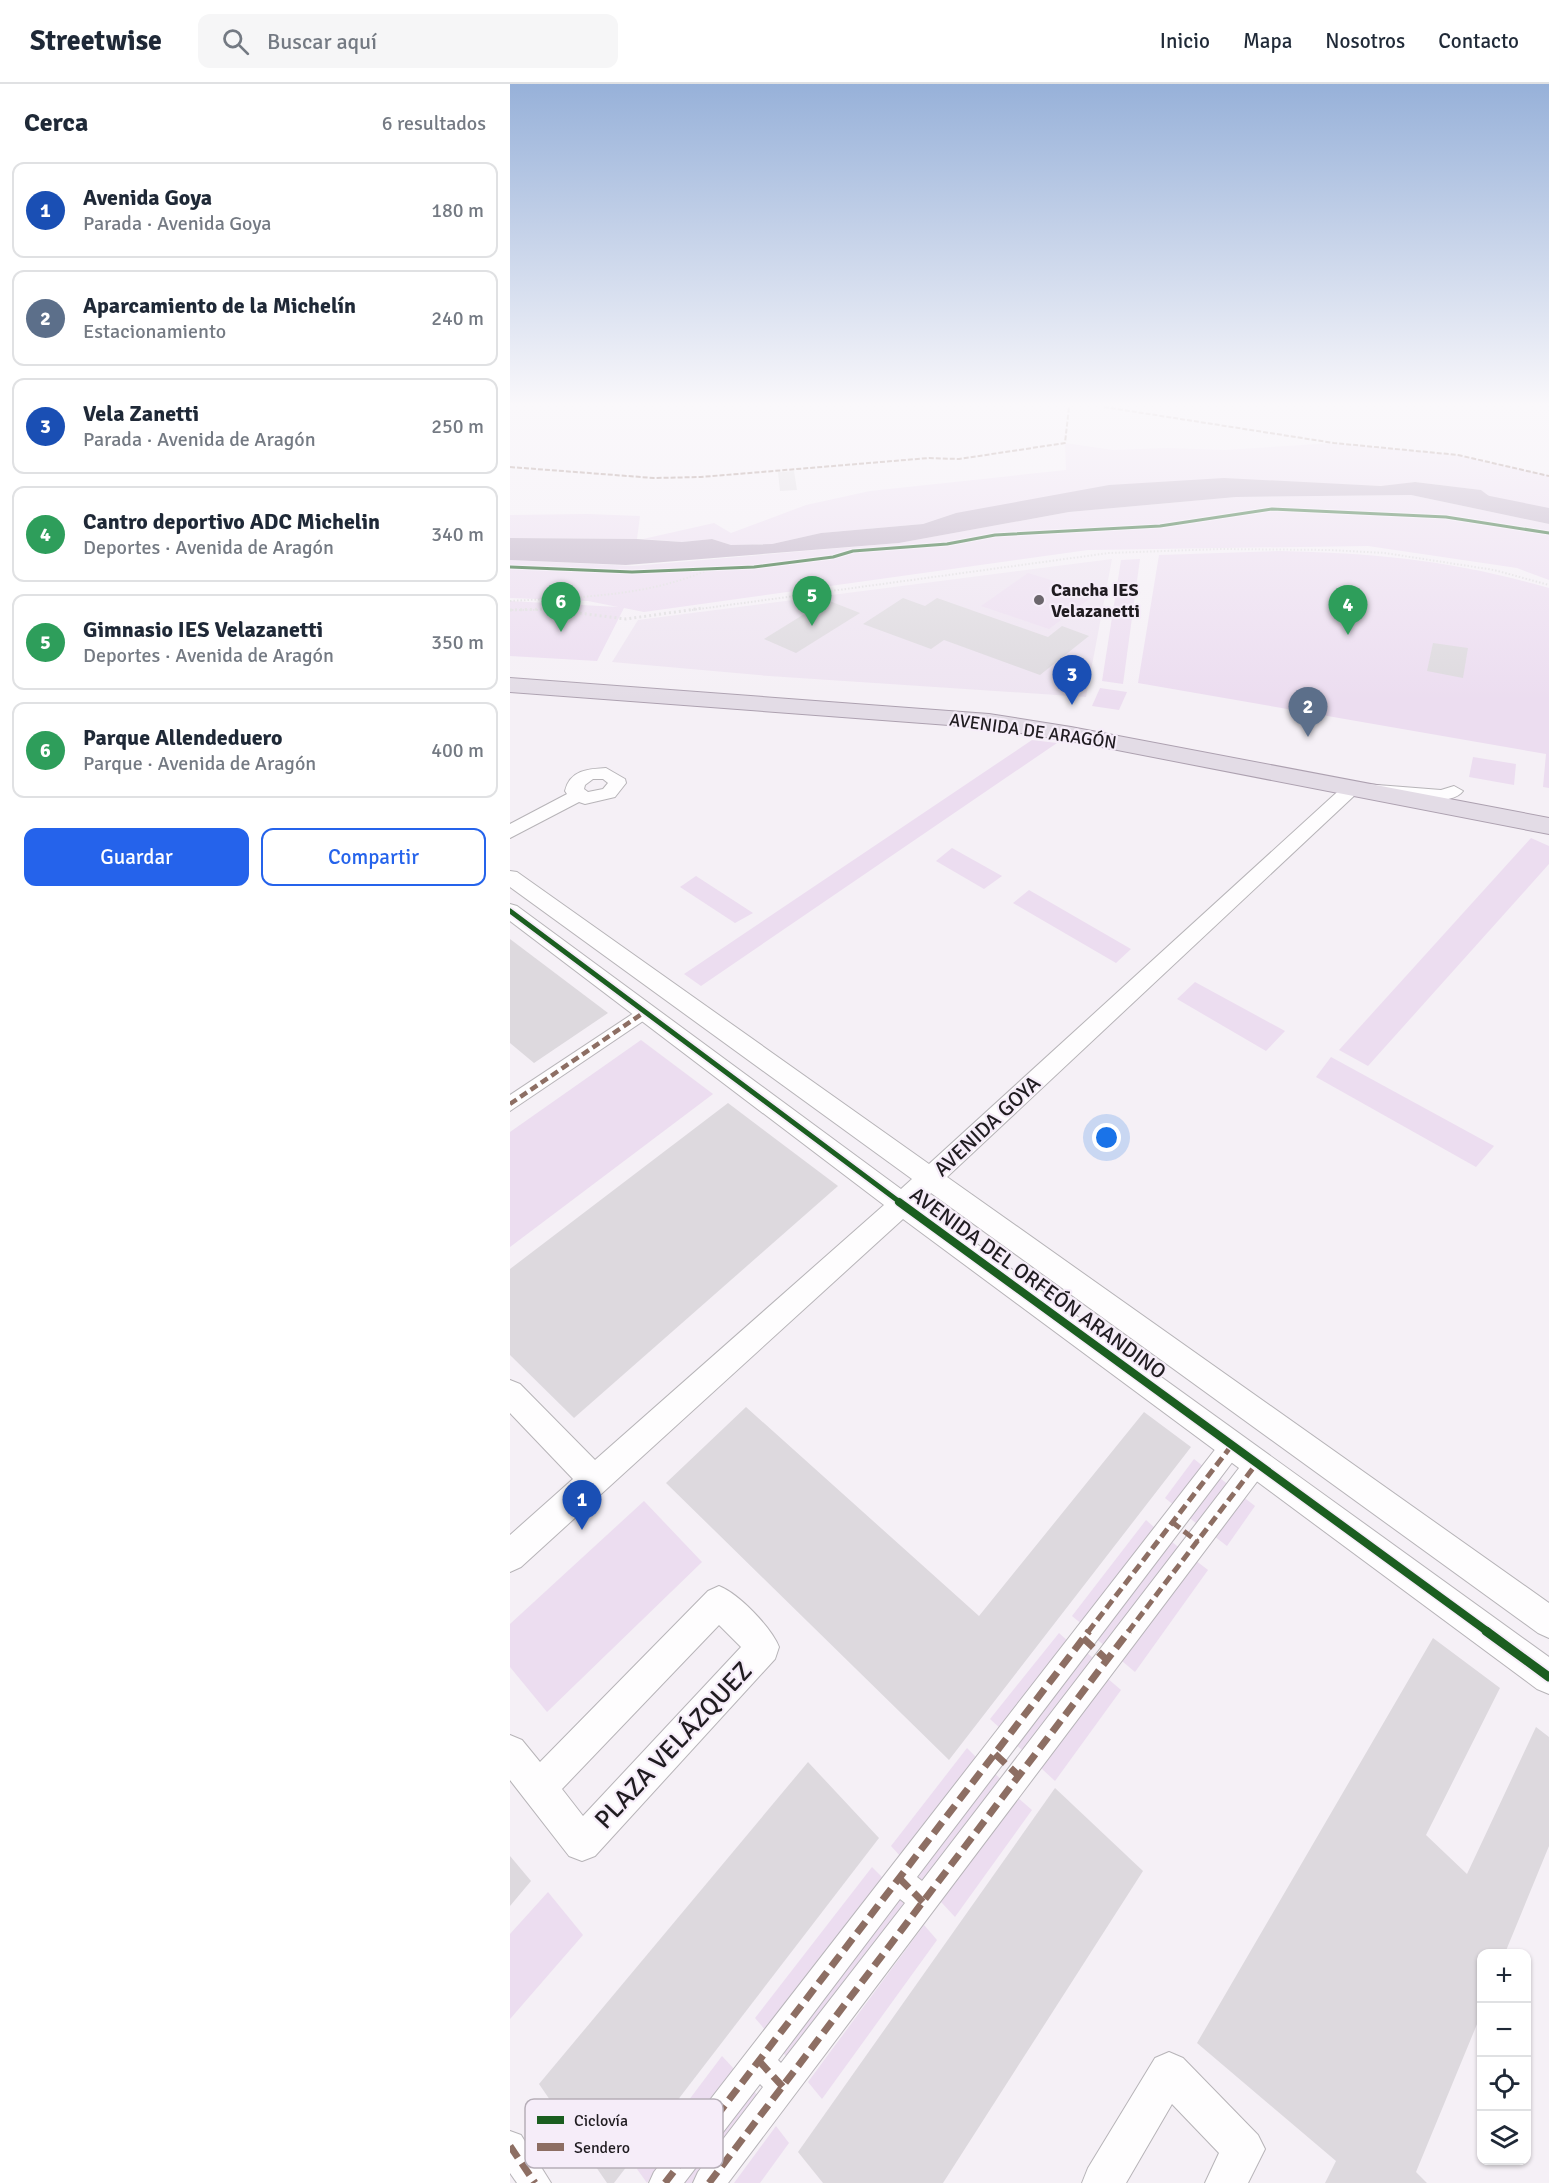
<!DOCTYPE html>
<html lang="es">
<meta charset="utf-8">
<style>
body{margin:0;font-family:Signika,sans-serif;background:#f6f6f7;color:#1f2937}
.controls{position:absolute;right:18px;bottom:18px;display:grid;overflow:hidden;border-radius:12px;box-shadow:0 2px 4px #0004}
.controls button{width:54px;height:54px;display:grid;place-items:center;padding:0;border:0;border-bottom:2px solid #e0e1e3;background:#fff;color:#1f2937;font:30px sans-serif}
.you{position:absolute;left:597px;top:1054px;width:21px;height:21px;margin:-15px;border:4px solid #fff;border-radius:50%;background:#1a73e8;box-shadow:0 0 0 9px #1a73e833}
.badge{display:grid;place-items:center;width:39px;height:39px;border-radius:50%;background:#2563eb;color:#fff;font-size:20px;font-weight:700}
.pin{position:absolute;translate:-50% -50px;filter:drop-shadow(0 2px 3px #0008)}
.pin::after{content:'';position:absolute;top:32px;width:21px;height:18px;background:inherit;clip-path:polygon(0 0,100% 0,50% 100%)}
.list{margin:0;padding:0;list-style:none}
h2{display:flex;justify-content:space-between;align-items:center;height:78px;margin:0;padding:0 24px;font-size:26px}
h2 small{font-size:20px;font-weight:400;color:#747a83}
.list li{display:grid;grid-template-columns:39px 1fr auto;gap:18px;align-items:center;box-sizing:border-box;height:96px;margin:0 12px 12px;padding:0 12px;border:2px solid #e0e1e3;border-radius:12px}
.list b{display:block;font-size:22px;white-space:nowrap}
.list p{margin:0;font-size:20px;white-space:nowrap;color:#747a83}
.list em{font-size:20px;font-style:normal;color:#747a83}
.actions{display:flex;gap:12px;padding:18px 24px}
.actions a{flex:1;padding:14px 0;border:2px solid #2563eb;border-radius:12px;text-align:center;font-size:21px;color:#2563eb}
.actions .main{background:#2563eb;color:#fff}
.icon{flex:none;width:33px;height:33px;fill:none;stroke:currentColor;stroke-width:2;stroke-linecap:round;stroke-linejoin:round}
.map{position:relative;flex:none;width:1039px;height:2099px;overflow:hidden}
header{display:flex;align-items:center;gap:36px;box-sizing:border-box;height:84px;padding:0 30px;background:#fff;border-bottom:2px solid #e0e1e3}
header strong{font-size:28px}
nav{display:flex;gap:33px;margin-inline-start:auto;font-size:21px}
.search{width:420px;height:54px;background:#f6f6f7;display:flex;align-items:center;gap:15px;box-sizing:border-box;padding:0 21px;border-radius:12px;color:#747a83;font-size:22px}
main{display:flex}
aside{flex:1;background:#fff}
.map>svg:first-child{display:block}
.built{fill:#eee4f1}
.green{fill:#ecddf0}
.water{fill:#bdadc3}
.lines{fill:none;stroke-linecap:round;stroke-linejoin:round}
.river{fill:#bdadc3;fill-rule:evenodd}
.building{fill:#ddd9de}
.pedestrian-casing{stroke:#b7b4b8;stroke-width:2}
.minor-casing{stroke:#b7b4b8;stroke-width:2}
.trunk-casing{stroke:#ada1b0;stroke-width:2}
.path-far1{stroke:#dfdddf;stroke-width:2;stroke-dasharray:1.5 2;stroke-linecap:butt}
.path{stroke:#dfdddf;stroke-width:3;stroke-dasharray:2 3;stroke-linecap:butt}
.pedestrian{fill:#fefdfe;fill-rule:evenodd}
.minor{fill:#fefdfe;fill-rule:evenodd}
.trunk{fill:#e3dce6;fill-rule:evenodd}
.quiet-far3{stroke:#8d6e63;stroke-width:2;stroke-dasharray:5 2;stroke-linecap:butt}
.quiet-far2{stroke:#8d6e63;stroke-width:4.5;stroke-dasharray:8 4.5;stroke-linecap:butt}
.quiet-far1{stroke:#8d6e63;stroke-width:5;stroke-dasharray:10 5;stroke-linecap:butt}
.quiet{stroke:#8d6e63;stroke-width:7;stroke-dasharray:14 7;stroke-linecap:butt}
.cycleway-far3-casing{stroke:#f6edf9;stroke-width:5}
.cycleway-far2-casing{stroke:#f6edf9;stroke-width:9}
.cycleway-far1-casing{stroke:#f6edf9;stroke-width:11}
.cycleway-casing{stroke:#f6edf9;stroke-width:13}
.cycleway-far3{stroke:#1b5e20;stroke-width:3}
.cycleway-far2{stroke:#1b5e20;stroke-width:5}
.cycleway-far1{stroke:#1b5e20;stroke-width:8}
.cycleway{stroke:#1b5e20;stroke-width:9}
.poi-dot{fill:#6b666c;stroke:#f6edf9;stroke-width:2}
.labels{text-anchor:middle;stroke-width:4.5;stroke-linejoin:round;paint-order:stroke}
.far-poi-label{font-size:18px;font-weight:bold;fill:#201c21;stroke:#f6edf9;text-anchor:start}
.far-street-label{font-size:18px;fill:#201c21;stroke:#f6edf9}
.street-label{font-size:21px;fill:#201c21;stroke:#f6edf9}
.near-street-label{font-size:26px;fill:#201c21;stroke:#f6edf9}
.key{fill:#f6edf9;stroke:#b6aeb8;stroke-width:1.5}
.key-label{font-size:16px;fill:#201c21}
</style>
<header>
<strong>Streetwise</strong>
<div class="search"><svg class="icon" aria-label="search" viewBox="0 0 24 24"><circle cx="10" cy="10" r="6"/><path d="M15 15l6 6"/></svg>Buscar aquí</div>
<nav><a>Inicio</a><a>Mapa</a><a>Nosotros</a><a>Contacto</a></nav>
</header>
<main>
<aside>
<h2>Cerca<small>6 resultados</small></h2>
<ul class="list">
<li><span class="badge" style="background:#1a4fb4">1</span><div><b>Avenida Goya</b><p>Parada · Avenida Goya</p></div><em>180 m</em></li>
<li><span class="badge" style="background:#5c6f8a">2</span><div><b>Aparcamiento de la Michelín</b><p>Estacionamiento</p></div><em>240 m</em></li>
<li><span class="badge" style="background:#1a4fb4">3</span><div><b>Vela Zanetti</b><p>Parada · Avenida de Aragón</p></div><em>250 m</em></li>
<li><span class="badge" style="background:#2e9e5b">4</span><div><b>Cantro deportivo ADC Michelin</b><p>Deportes · Avenida de Aragón</p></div><em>340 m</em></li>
<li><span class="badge" style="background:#2e9e5b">5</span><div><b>Gimnasio IES Velazanetti</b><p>Deportes · Avenida de Aragón</p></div><em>350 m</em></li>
<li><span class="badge" style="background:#2e9e5b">6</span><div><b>Parque Allendeduero</b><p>Parque · Avenida de Aragón</p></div><em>400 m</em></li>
</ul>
<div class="actions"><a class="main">Guardar</a><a>Compartir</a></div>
</aside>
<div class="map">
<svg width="1039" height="2099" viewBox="0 0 1039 2099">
<rect width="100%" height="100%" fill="#f5f0f6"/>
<path class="built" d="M602 475 576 613 259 592 102 578 128 536Z"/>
<g class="green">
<path d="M555 359 603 366 657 364 715 366 824 359 948 371 1039 392V430L988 419 970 406 905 398 877 402 784 399 446 429 413 440 311 449 262 460 221 461 202 455 172 458 133 455 204 439 221 449 296 421 360 407 556 386Z"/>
<path d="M901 411 1039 440V496L1007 484 858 462 578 466 134 528 114 524 87 577 0 572V517L108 523 78 517 0 514V476L123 482 389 459 559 428 726 413Z"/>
<path d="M77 430 130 432 127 455 0 454V431Z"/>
<path d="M770 467C868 469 945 477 1039 504V704L1033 703 1036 670 628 599 649 471Z"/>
<path d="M630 475 613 600 592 597 611 476Z"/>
<path d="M518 489 586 510 539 545 471 522Z"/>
<path d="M590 604 617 608 609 626 582 622Z"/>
<path d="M522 656 547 659 191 902 174 890Z"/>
<path d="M963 673 1006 680 1004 701 959 693Z"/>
<path d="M1021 754 1039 762V780L858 982 829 966Z"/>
<path d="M442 764 492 792 474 805 426 777Z"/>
<path d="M186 792 243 829 225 839 170 803Z"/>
<path d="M519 806 621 865 606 879 503 819Z"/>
<path d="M685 898 775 947 756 967 667 915Z"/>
<path d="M131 956 203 1010 0 1163V1048Z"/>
<path d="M821 973 984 1062 966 1083 806 993Z"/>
<path d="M684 1375 694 1383 665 1422 655 1414Z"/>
<path d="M706 1391 720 1402 691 1443 677 1432Z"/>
<path d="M732 1412 745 1422 717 1462 704 1452Z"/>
<path d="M134 1417 192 1478 37 1628 0 1583V1540Z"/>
<path d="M636 1436 646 1445 573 1541 562 1532Z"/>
<path d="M658 1455 671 1465 599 1565 585 1554Z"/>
<path d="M685 1476 698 1486 625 1588 612 1577Z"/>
<path d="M549 1549 560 1559 491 1645 480 1635Z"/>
<path d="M572 1565 587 1577 519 1672 504 1659Z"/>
<path d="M597 1594 611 1606 545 1697 531 1684Z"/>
<path d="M457 1664 468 1675 392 1774 381 1762Z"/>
<path d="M481 1686 496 1700 419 1805 404 1789Z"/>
<path d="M507 1713 522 1726 445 1833 431 1818Z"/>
<path d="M362 1783 374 1795 257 1948 245 1934Z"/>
<path d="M38 1808 73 1851 0 1935V1850Z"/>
<path d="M387 1809 403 1825 286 1984 270 1965Z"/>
<path d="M414 1841 427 1856 312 2015 298 1998Z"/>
<path d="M212 1972 224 1985 137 2099 127 2085Z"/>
<path d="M240 2002 255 2021 197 2099H168Z"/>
<path d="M266 2042 279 2059 250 2099H224Z"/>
</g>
<path class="water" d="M714 394 871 402 905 398 971 406 988 419 1039 430V440L901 411 726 413 559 428 389 459 116 481 0 476V454L127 455 172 458 202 455 221 461 262 460 311 449 413 440 446 429 599 401Z"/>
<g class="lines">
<path class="river" d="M940 404 1039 424V436L933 414 930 410 933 406Z"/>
</g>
<g class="building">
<path d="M284 387 287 406 270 407 268 388Z"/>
<path d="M393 514 415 522 427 514 538 553 552 542 579 552 530 591 434 556 421 565 353 540Z"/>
<path d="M317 516 350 529 286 569 254 555Z"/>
<path d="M923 559 958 564 953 594 917 587Z"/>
<path d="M0 855 98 929 24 979 0 959Z"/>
<path d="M218 1019 328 1102 64 1334 0 1271V1185Z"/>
<path d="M236 1323 469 1532 634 1328 681 1363 439 1676 156 1399Z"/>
<path d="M923 1554 990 1604 916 1751 957 1790 1026 1643 1039 1653V1762L995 1869H972V1928L906 2088 917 2099H815L826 2077 687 1959Z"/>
<path d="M298 1678 369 1754 104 2099H97L29 2000Z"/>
<path d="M545 1704 633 1787 433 2099H313L288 2068Z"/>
<path d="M0 1772 21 1797 0 1822Z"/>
</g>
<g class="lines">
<g class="pedestrian-casing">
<g id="pedestrian">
<path d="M136 921 144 927 142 931 0 1027V1011Z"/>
<path d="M722 1350 730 1354 733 1361 730 1368 407 1793 412 1797 739 1371 747 1368 755 1371 758 1379 755 1387 218 2099H183L188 2088 253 2003 250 2000 174 2099H139L144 2088 714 1354ZM390 1815 395 1819 271 1979 268 1976Z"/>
<path d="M0 2047 11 2051 41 2099H7L0 2089Z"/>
</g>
</g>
<g class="minor-casing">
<g id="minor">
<path d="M96 684 115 695 116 699 105 713 75 720 69 718 0 754V740L57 710 55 707C60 686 78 685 96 684ZM83 695H93L98 699 93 705 78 708 74 705 75 701Z"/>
<path d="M842 699 931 706 944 702 953 707C940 726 869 712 846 710L437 1093 1039 1519V1554L1028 1549 421 1109 410 1119 1039 1573V1610L1027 1605 393 1135 11 1483 0 1488V1451L63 1395 0 1329V1296L10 1300 85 1376 374 1121 0 837V820L7 822 391 1105 402 1095 0 803V787L7 788 419 1080 836 700Z"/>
<path d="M209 1502C229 1510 261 1543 269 1563L265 1575 85 1772 72 1777 59 1772 0 1696V1651L12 1656 30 1678 198 1507ZM209 1541 231 1563 73 1732 52 1705Z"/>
<path d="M659 1968 673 1974 748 2051 755 2065 738 2099H695L709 2069 662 2020 616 2099H572L578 2084 645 1974Z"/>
</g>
</g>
<g class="trunk-casing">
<path id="trunk" d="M0 594 479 630 561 643 1039 734V750L561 657 479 644 0 608Z"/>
</g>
<g class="path-far1">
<path d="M0 517C68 513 137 513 200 485"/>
<path d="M2 526H44"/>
<path d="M182 526 599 469 711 465 820 466 875 469 984 486 1039 501"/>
</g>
<path class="path" d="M0 526 36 525 116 535 193 524"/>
<use href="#pedestrian" class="pedestrian"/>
<use href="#minor" class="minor"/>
<use href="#trunk" class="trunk"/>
<g class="quiet-far3">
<path d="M594 323 824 359 948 371 1039 392"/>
<path d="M0 383 144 394 191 393 419 374 449 375 555 359 559 323"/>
</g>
<path class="quiet-far2" d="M0 1020 136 927"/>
<g class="quiet-far1">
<path d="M662 1438 688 1458"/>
<path d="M578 1548 722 1361"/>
<path d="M618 1548 747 1379"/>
</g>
<g class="quiet">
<path d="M573 1554 597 1576"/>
<path d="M485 1670 509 1692"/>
<path d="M389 1794 413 1818"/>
<path d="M249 1977 273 2003"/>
<path d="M0 2062 25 2099"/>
<path d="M155 2099 579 1547"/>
<path d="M199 2099 619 1547"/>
</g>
<g class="cycleway-far3-casing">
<path id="cycleway-far3" d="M0 483 122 488 244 483 323 473 343 467 437 460 485 451 650 442 762 425 936 433 1039 449"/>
</g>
<g class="cycleway-far2-casing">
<path id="cycleway-far2" d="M0 827 391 1119"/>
</g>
<g class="cycleway-far1-casing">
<path id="cycleway-far1" d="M389 1118 978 1548"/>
</g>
<g class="cycleway-casing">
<path id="cycleway" d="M976 1547 1039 1593"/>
</g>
<use href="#cycleway-far3" class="cycleway-far3"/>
<use href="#cycleway-far2" class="cycleway-far2"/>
<use href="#cycleway-far1" class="cycleway-far1"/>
<use href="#cycleway" class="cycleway"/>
</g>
<linearGradient id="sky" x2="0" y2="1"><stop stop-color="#97b1d9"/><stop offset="0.52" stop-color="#faf8fb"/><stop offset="1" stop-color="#faf8fb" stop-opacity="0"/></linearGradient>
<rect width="1039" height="617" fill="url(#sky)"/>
<circle class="poi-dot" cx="529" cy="516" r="6"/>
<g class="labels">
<g class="far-poi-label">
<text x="541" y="512">Cancha IES<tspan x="541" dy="21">Velazanetti</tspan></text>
</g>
<g class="far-street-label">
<text transform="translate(523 647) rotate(8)" y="6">AVENIDA DE ARAGÓN</text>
</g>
<g class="street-label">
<text transform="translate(477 1042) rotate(-43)" y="7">AVENIDA GOYA</text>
<text transform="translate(528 1199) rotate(36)" y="7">AVENIDA DEL ORFEÓN ARANDINO</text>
</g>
<g class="near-street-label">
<text transform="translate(163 1661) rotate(-47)" y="9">PLAZA VELÁZQUEZ</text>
</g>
</g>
<rect x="15" y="2015" width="198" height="69" rx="9" class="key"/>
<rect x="27" y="2032" width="27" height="8" fill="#1b5e20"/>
<rect x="27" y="2059" width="27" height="8" fill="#8d6e63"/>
<g class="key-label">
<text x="64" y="2042">Ciclovía</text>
<text x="64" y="2069">Sendero</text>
</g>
</svg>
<div class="controls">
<button>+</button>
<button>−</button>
<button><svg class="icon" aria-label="locate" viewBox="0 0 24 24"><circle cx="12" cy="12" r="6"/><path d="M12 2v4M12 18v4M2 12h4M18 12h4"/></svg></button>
<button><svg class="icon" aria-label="layers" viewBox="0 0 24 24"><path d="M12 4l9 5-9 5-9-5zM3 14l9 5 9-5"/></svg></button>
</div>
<div class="you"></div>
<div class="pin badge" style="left:72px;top:1446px;background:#1a4fb4">1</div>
<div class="pin badge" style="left:798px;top:653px;background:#5c6f8a">2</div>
<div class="pin badge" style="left:562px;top:621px;background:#1a4fb4">3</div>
<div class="pin badge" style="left:838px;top:551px;background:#2e9e5b">4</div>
<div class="pin badge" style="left:302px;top:542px;background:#2e9e5b">5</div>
<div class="pin badge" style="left:51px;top:548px;background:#2e9e5b">6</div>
</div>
</main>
